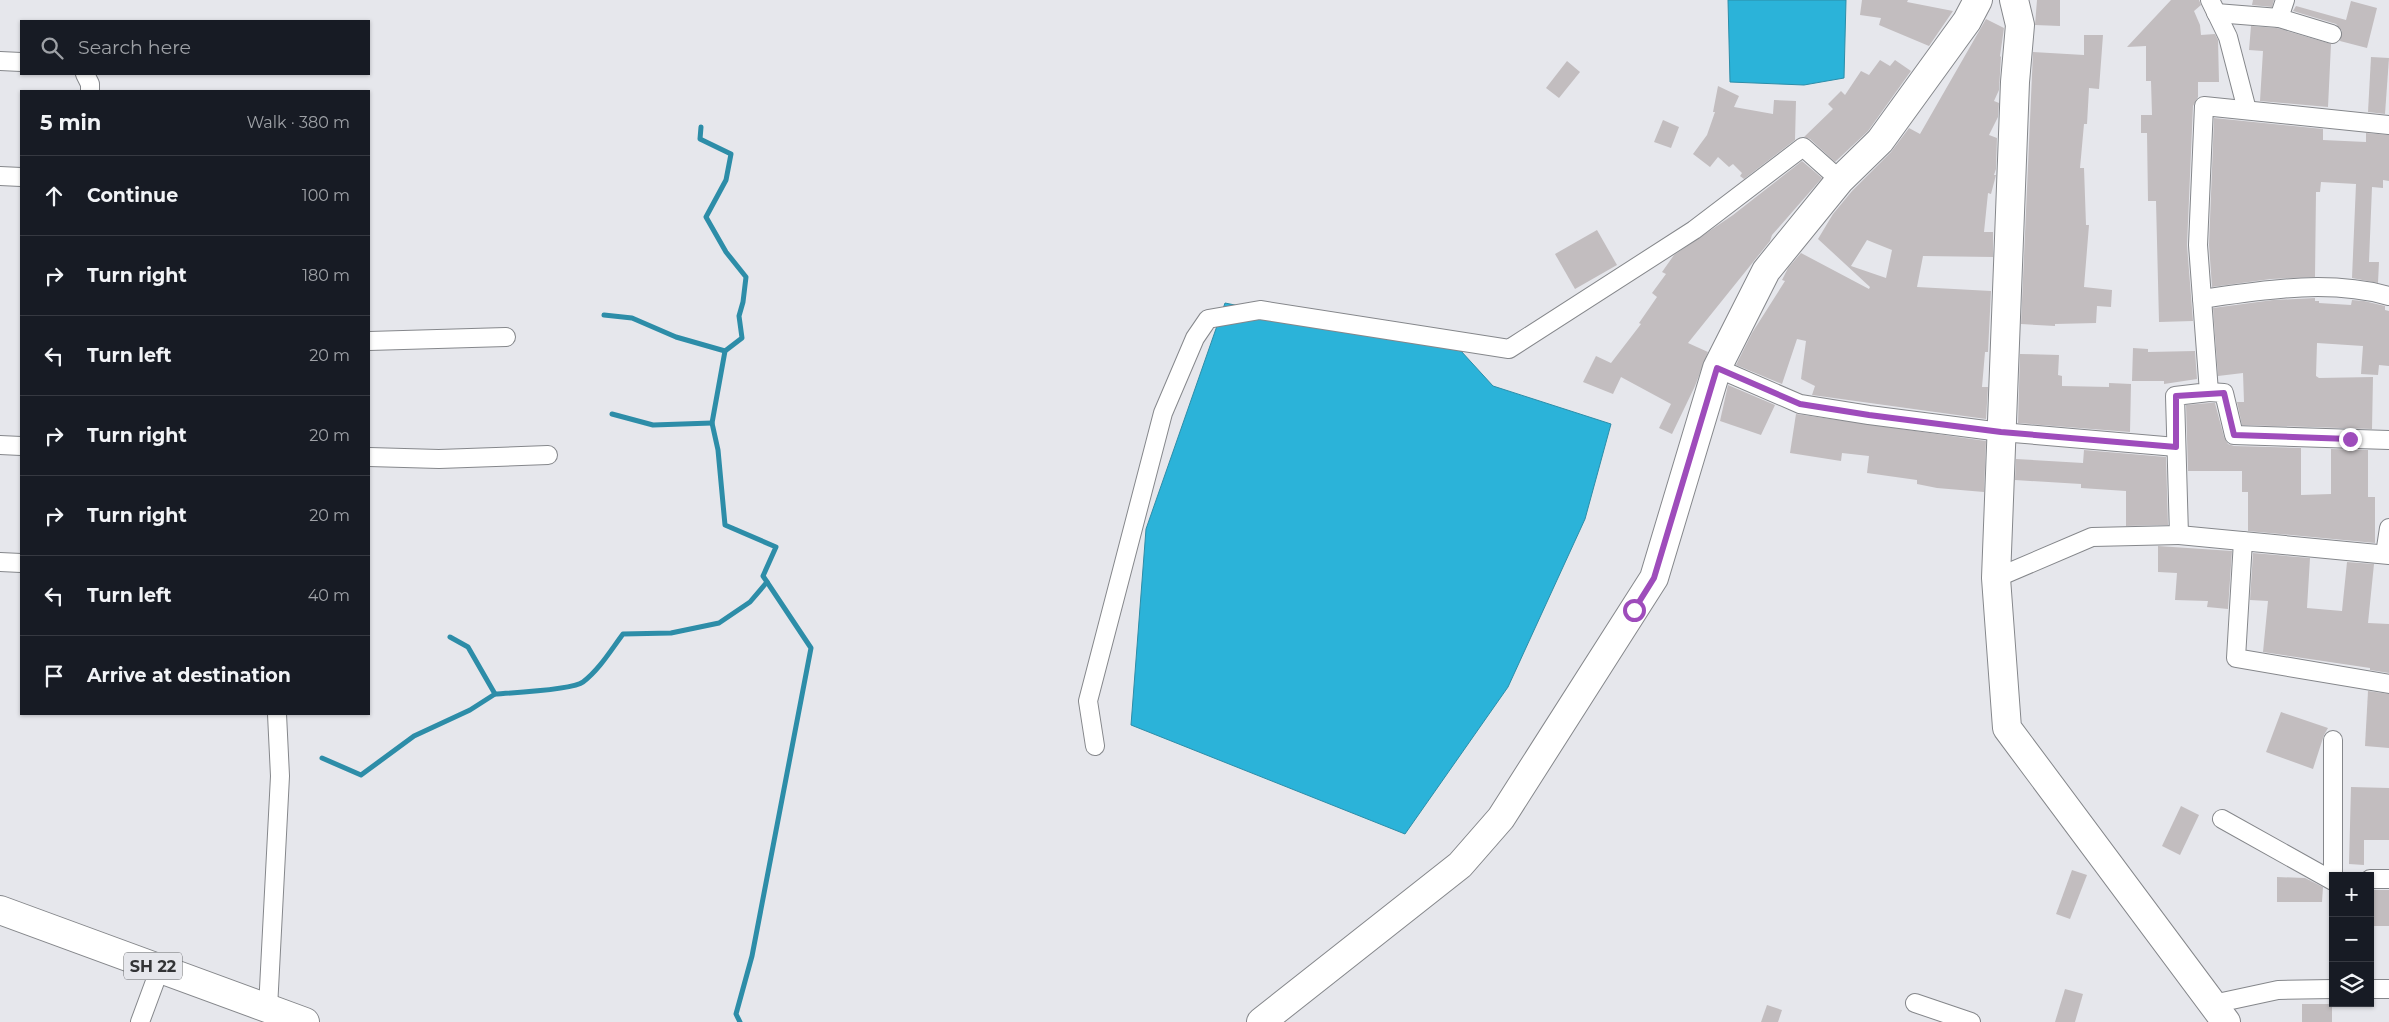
<!DOCTYPE html>
<meta charset="utf-8">
<style>
body{margin:0;font-family:Montserrat,sans-serif;background:#20242c;color:#f1f3f6}
.controls{position:absolute;right:15px;bottom:15px;display:grid;overflow:hidden;border-radius:0px;box-shadow:0 1px 4px #0004}
.controls button{width:45px;height:45px;display:grid;place-items:center;padding:0;border:0;border-bottom:1px solid #363941;background:#171b24;color:#f1f3f6;font:25px sans-serif}
.stop{position:absolute;width:15px;height:15px;margin:-11px;border:4px solid #9e4cbb;border-radius:50%;background:#fff}
.stop.end{background:#9e4cbb;border-color:#fff;box-shadow:0 1px 5px #0008}
.list{margin:0;padding:0;list-style:none}
h2{display:flex;justify-content:space-between;align-items:center;height:65px;margin:0;padding:0 20px;font-size:21px}
h2 small{font-size:16px;font-weight:400;color:#9ea1a6}
.list li{display:grid;grid-template-columns:32px 1fr auto;gap:15px;align-items:center;box-sizing:border-box;height:80px;padding:0 20px;border-top:1px solid #363941}
.list b{display:block;font-size:19px;white-space:nowrap}
.list em{font-size:16px;font-style:normal;color:#9ea1a6}
.icon{flex:none;width:28px;height:28px;fill:none;stroke:currentColor;stroke-width:2;stroke-linecap:round;stroke-linejoin:round}
.map{position:relative;flex:none;width:2389px;height:1022px;overflow:hidden}
.search{position:absolute;background:#171b24;box-shadow:0 1px 4px #0004;left:20px;top:20px;width:350px;height:55px;display:flex;align-items:center;gap:12px;box-sizing:border-box;padding:0 18px;border-radius:0px;color:#9ea1a6;font-size:19px}
.panel{position:absolute;background:#171b24;box-shadow:0 1px 4px #0004;left:20px;top:90px;width:350px;height:625px;border-radius:0px}
.map>svg:first-child{display:block}
.water{fill:#2bb3d9;stroke:#2d8da8}
.lines{fill:none;stroke-linecap:round;stroke-linejoin:round}
.stream{stroke:#2d8da8;stroke-width:5}
.building{fill:#c2bdbf;fill-rule:evenodd}
.minor-casing{stroke:#85878b;stroke-width:20}
.primary-casing{stroke:#85878b;stroke-width:30}
.minor{stroke:#fff;stroke-width:18}
.primary{stroke:#fff;stroke-width:28}
.route{stroke:#9e4cbb;stroke-width:6}
.labels{text-anchor:middle;stroke-width:5;stroke-linejoin:round;paint-order:stroke}
.shield{fill:#e6e7ec;stroke:#696a6d;stroke-width:1}
.shield-label{font-size:16px;font-weight:bold;fill:#333436}
</style>
<div class="map">
<svg width="2389" height="1022" viewBox="0 0 2389 1022">
<rect width="100%" height="100%" fill="#e6e7ec"/>
<g class="water">
<path d="M1728 0H1846L1844 78 1804 85 1730 82Z"/>
<path d="M1225 303 1461 351 1493 386 1611 424 1585 519 1508 687 1405 834 1131 725 1146 529Z"/>
</g>
<g class="lines">
<g class="stream">
<path d="M701 127 700 139 731 154 726 180 706 217 726 252 746 277 743 302 739 316 742 338 725 351 712 423 718 450 725 525 776 547 763 576 811 648 752 956 736 1014 740 1022"/>
<path d="M604 315 632 318 676 337 725 351"/>
<path d="M612 414 653 425 712 423"/>
<path d="M450 637 468 647 495 694C510 693 573 690 583 682 599 670 611 650 623 634L671 633 719 623 750 602 767 582"/>
<path d="M322 758 361 775 414 736 470 710 495 694"/>
</g>
</g>
<g class="building">
<path d="M1862 0H1908L1907 2 1953 11 1929 46 1879 25 1881 18 1860 15Z"/>
<path d="M2037 0H2060V26L2035 25Z"/>
<path d="M2171 0H2199L2201 5 2194 11 2200 25 2201 35 2215 34 2218 40 2219 82H2198V97L2193 106 2187 245 2193 321 2159 322 2156 201H2148L2147 133H2141V115H2152L2151 81H2146V46L2127 47Z"/>
<path d="M2253 0H2274L2272 7 2252 5Z"/>
<path d="M2351 1 2377 8 2367 48 2340 41 2342 31 2336 24 2293 11 2296 6 2346 20Z"/>
<path d="M1986 19 2004 28 2000 56 2001 57 1999 90 1994 101 1999 103 1998 117 1989 135 1997 138 1996 169 1994 175H1996L1991 194 1988 193 1984 232H1993V257L1923 256 1917 287 1991 291 1988 352H1985L1982 387H1988L1986 419 1812 395 1815 386 1801 379 1806 341 1797 339 1782 384 1736 365 1752 333 1785 281 1782 280 1788 268 1801 253 1869 289 1870 287 1818 239 1833 214 1852 191 1891 152 1909 128 1920 134ZM1867 240 1892 250 1886 278 1851 266Z"/>
<path d="M2251 26 2277 28 2331 44 2328 107 2260 101 2263 51 2249 50Z"/>
<path d="M2084 35H2103L2099 89 2089 88 2087 124H2084L2080 168H2084L2086 225H2089L2084 287 2112 290 2111 307 2097 306 2096 323 2055 324V326L2021 324 2033 52 2084 55Z"/>
<path d="M2371 57 2389 58 2385 114 2368 112Z"/>
<path d="M1880 60 1890 66 1895 60 1911 71 1868 131 1835 162 1810 139 1804 137 1833 109 1828 104 1841 91 1845 95 1861 71 1869 75Z"/>
<path d="M1567 61 1580 72 1559 98 1546 88Z"/>
<path d="M1718 86 1739 96 1734 107 1773 114 1774 100 1796 101 1795 140 1744 179 1740 176 1742 173 1733 164 1729 167 1718 157 1710 167 1693 154 1707 135 1715 112H1713Z"/>
<path d="M2214 118 2323 129V140L2366 142V133L2389 135V181L2383 180V188L2372 187 2369 262H2379L2378 283 2352 278 2356 184 2321 182 2320 192H2316L2315 277 2271 279 2212 287 2209 245Z"/>
<path d="M1663 120 1679 127 1671 148 1654 142Z"/>
<path d="M1802 161 1822 178 1772 235 1770 241 1688 343 1708 352 1695 386 1672 434 1659 428 1671 404 1621 377 1613 394 1583 382 1596 356 1611 363 1641 324 1639 323 1657 297 1652 293 1666 274 1662 272 1674 255 1733 215Z"/>
<path d="M1597 230 1617 265 1575 289 1555 254Z"/>
<path d="M2315 298V301H2319V303L2351 305 2352 300 2364 301 2385 306V310L2389 311V366L2379 365 2378 375 2361 374 2363 346 2317 343 2316 376 2319 378 2373 377 2372 429 2242 425 2237 402H2244L2243 373 2218 376 2213 308 2273 300Z"/>
<path d="M2133 348 2148 349V352L2195 351 2197 379 2164 384V381H2132Z"/>
<path d="M2020 354 2059 355 2058 375 2062 376V386L2109 387V383L2131 384 2130 432 2018 423Z"/>
<path d="M1728 385 1775 405 1761 435 1720 421Z"/>
<path d="M2209 403H2215L2224 437 2228 444 2234 446 2301 448V495L2331 494V449L2368 450V497H2375V543L2248 531V492H2242V471H2188L2186 405Z"/>
<path d="M1796 414 1986 441 1984 492 1937 488 1917 484V480L1867 473 1869 456 1842 453 1841 461 1790 453Z"/>
<path d="M2084 450 2166 457 2168 525 2126 526V491L2081 488V484L2015 480 2016 459 2083 463Z"/>
<path d="M2158 546 2232 551 2228 609 2207 607 2208 601 2175 600 2177 573 2158 572Z"/>
<path d="M2253 553 2310 558 2307 608 2342 611 2347 562 2374 564 2368 623 2389 624V673L2370 670V668L2263 652 2268 601 2250 600Z"/>
<path d="M2368 691 2389 694V748L2365 746Z"/>
<path d="M2281 712 2328 728 2324 735 2313 769 2266 752Z"/>
<path d="M2351 787 2389 788V840H2364V865L2349 864Z"/>
<path d="M2181 806 2199 815 2180 855 2162 846Z"/>
<path d="M2072 870 2087 875 2070 919 2056 914Z"/>
<path d="M2277 877 2305 878 2323 887 2322 902H2277Z"/>
<rect x="2370" y="890" width="19" height="36"/>
<path d="M2065 989 2083 994 2075 1022H2055Z"/>
<rect x="2302" y="1004" width="30" height="18"/>
<path d="M1767 1005 1782 1010 1778 1022H1761Z"/>
</g>
<g class="lines">
<g class="minor-casing">
<g id="minor">
<path d="M2210 0 2228 37 2247 110"/>
<path d="M2216 13 2279 18 2332 34"/>
<path d="M2279 18 2285 0"/>
<path d="M0 61 21 62"/>
<path d="M85 74 90 84V91"/>
<path d="M0 176 21 177"/>
<path d="M2202 299C2264 290 2328 279 2389 296"/>
<path d="M369 341 506 337"/>
<path d="M1717 368 1800 404 1869 415 2001 432 2176 447"/>
<path d="M2209 392 2224 393 2234 435 2389 440"/>
<path d="M0 445 21 446"/>
<path d="M369 457 439 459 548 455"/>
<path d="M2179 535 2389 555"/>
<path d="M2243 541 2236 658 2389 684"/>
<path d="M2385 554 2389 528"/>
<path d="M0 562 21 563"/>
<path d="M1996 578 2092 537 2179 535 2175 396 2209 392 2198 245 2204 106 2389 125"/>
<path d="M2333 740V876"/>
<path d="M1095 746 1088 701 1163 413 1195 338 1208 319 1260 310 1509 349 1694 230 1803 147 1840 180"/>
<path d="M2222 819 2333 881"/>
<path d="M2370 879H2389"/>
<path d="M2370 989H2389"/>
<path d="M1915 1003 1971 1022"/>
<path d="M2213 1004 2278 990 2333 989"/>
<path d="M268 1008 280 776 277 714"/>
<path d="M140 1022 160 968"/>
</g>
</g>
<g class="primary-casing">
<g id="primary">
<path d="M2014 0 2020 25 2015 82 1996 578 2007 728 2226 1022"/>
<path d="M0 910 305 1022"/>
<path d="M1261 1022 1460 865 1501 818 1654 578 1717 368 1766 271 1840 180 1880 141 1967 21 1978 0"/>
</g>
</g>
<use href="#minor" class="minor"/>
<use href="#primary" class="primary"/>
</g>
<g class="lines">
<path class="route" d="M1634 610 1654 578 1717 368 1800 404 1869 415 2001 432 2176 447V396L2224 393 2234 435 2350 439"/>
</g>
<g class="labels">
<rect class="shield" x="124" y="952.5" width="58" height="27" rx="4"/>
<g class="shield-label">
<text x="153" y="972">SH 22</text>
</g>
</g>
</svg>
<div class="controls">
<button>+</button>
<button>−</button>
<button><svg class="icon" aria-label="layers" viewBox="0 0 24 24"><path d="M12 4l9 5-9 5-9-5zM3 14l9 5 9-5"/></svg></button>
</div>
<div class="stop" style="left:1634px;top:610px"></div>
<div class="stop end" style="left:2350px;top:439px"></div>
<div class="search"><svg class="icon" aria-label="search" viewBox="0 0 24 24"><circle cx="10" cy="10" r="6"/><path d="M15 15l6 6"/></svg>Search here</div>
<section class="panel">
<h2>5 min<small>Walk · 380 m</small></h2>
<ul class="list">
<li><svg class="icon" aria-label="ahead" viewBox="0 0 24 24"><path d="M12 20V5M6 11l6-6 6 6"/></svg><div><b>Continue</b></div><em>100 m</em></li>
<li><svg class="icon" aria-label="right" viewBox="0 0 24 24"><path d="M7 20v-9h11M14 6l5 5-5 5"/></svg><div><b>Turn right</b></div><em>180 m</em></li>
<li><svg class="icon" aria-label="left" viewBox="0 0 24 24"><path d="M17 20v-9H6M10 6l-5 5 5 5"/></svg><div><b>Turn left</b></div><em>20 m</em></li>
<li><svg class="icon" aria-label="right" viewBox="0 0 24 24"><path d="M7 20v-9h11M14 6l5 5-5 5"/></svg><div><b>Turn right</b></div><em>20 m</em></li>
<li><svg class="icon" aria-label="right" viewBox="0 0 24 24"><path d="M7 20v-9h11M14 6l5 5-5 5"/></svg><div><b>Turn right</b></div><em>20 m</em></li>
<li><svg class="icon" aria-label="left" viewBox="0 0 24 24"><path d="M17 20v-9H6M10 6l-5 5 5 5"/></svg><div><b>Turn left</b></div><em>40 m</em></li>
<li><svg class="icon" aria-label="arrive" viewBox="0 0 24 24"><path d="M6 21V4h12l-3 4 3 4H6"/></svg><div><b>Arrive at destination</b></div></li>
</ul>
</section>
</div>
